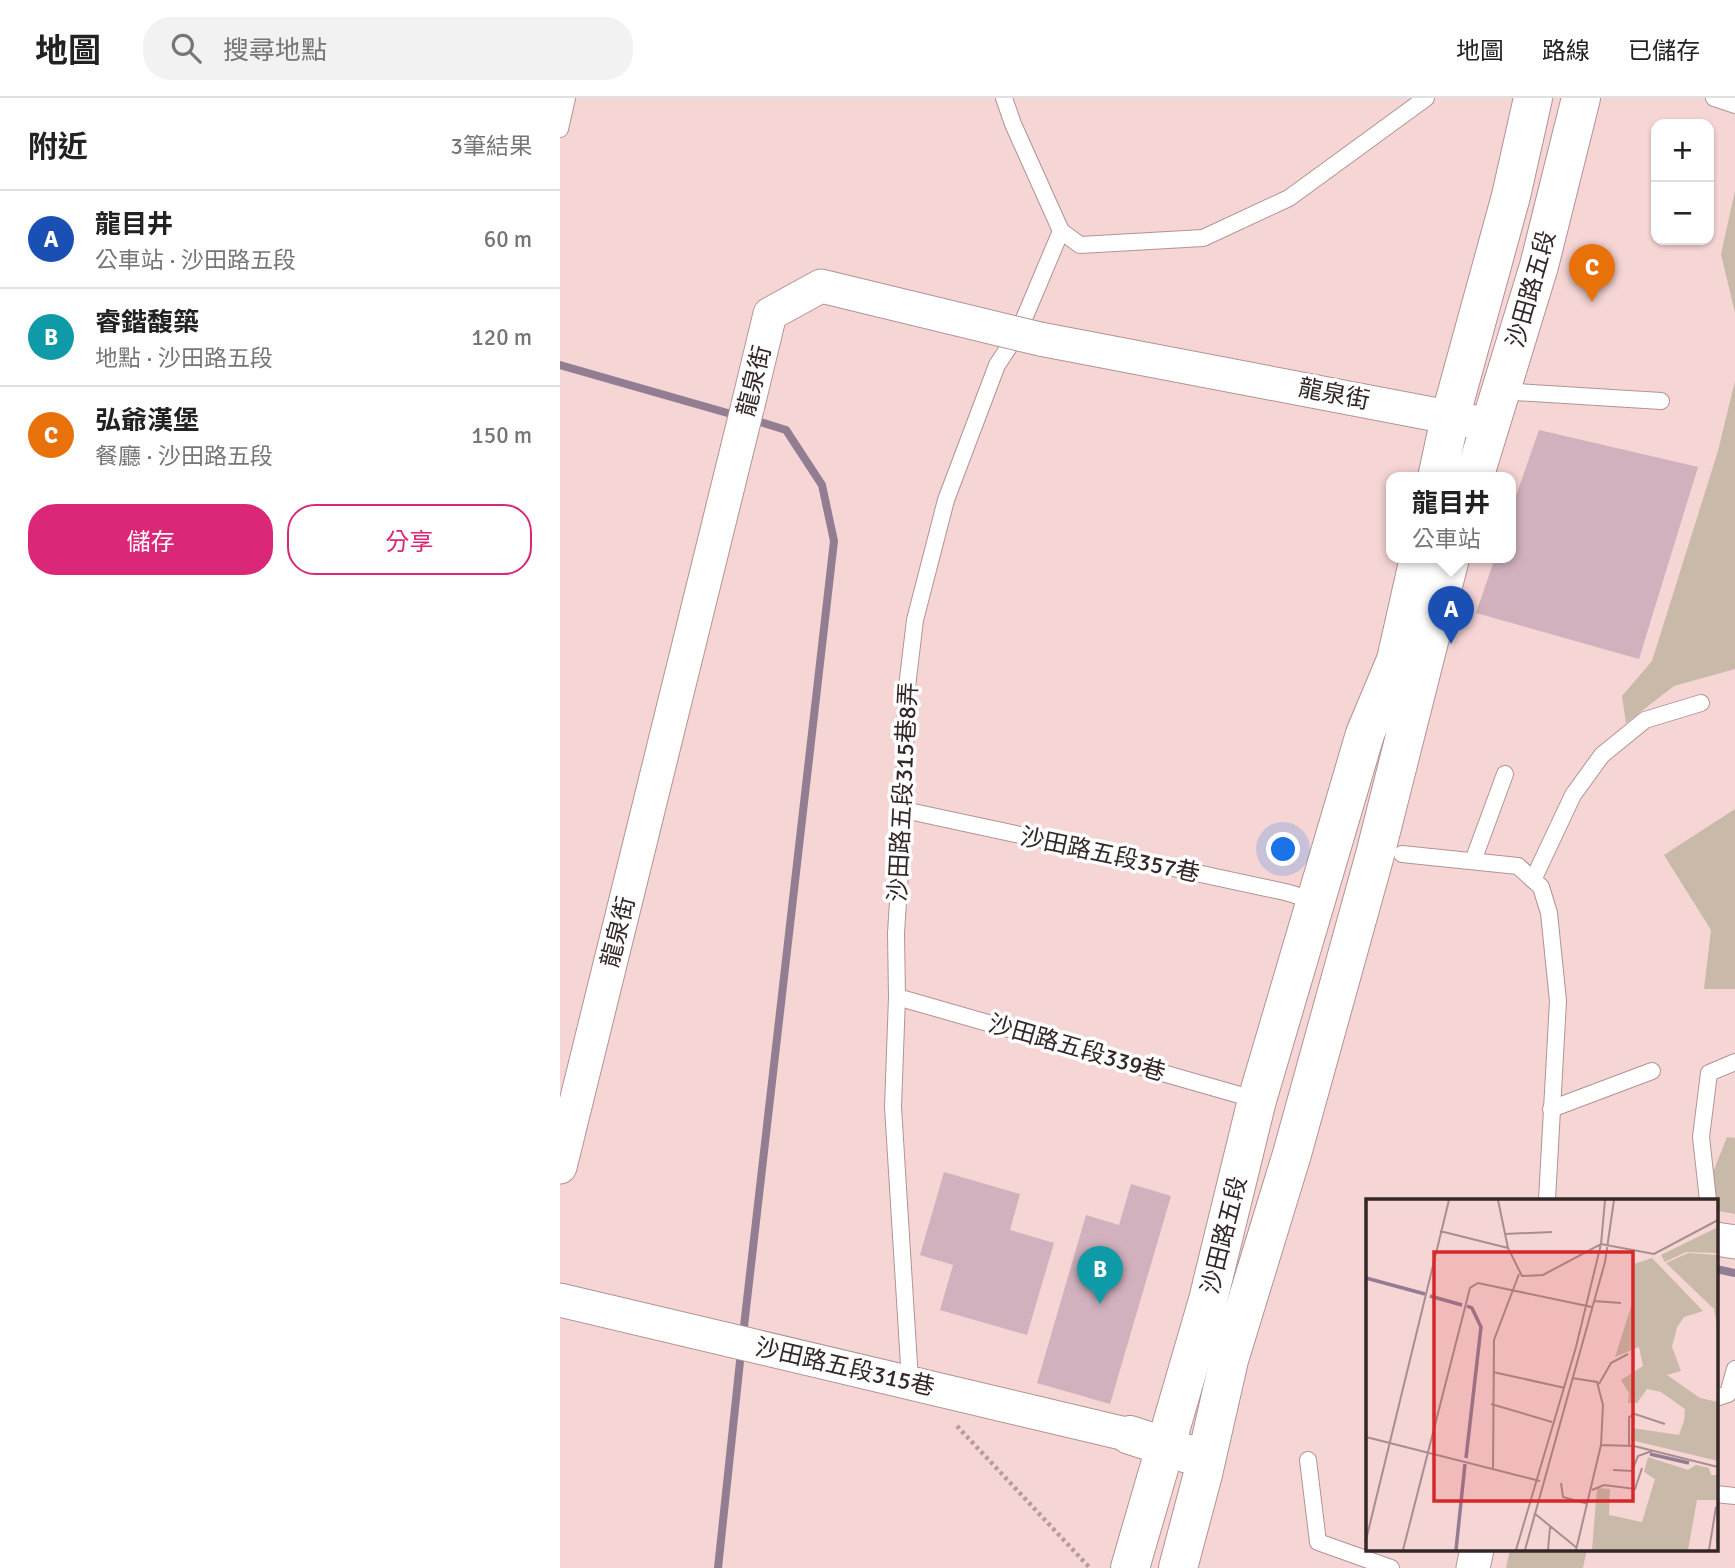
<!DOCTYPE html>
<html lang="zh-TW">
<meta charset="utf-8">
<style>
body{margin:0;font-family:Signika,"Noto Sans TC",sans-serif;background:#f2f2f2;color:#222}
.controls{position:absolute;right:21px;top:21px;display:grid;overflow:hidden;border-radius:14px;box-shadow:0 2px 5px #0004}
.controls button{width:63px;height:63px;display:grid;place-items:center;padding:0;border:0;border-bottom:2px solid #e0e0e0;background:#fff;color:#222;font:35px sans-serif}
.you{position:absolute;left:724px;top:752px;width:24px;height:24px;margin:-18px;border:5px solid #fff;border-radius:50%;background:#1a73e8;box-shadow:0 0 0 10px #1a73e833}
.badge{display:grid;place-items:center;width:46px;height:46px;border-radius:50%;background:#db2777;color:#fff;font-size:23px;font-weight:700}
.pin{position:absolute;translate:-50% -58px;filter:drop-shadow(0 2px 4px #0008)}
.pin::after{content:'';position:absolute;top:37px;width:24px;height:21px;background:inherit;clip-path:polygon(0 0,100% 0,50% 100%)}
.popup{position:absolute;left:826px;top:374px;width:130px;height:91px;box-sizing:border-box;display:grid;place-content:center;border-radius:14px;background:#fff;filter:drop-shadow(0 2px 5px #0005);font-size:23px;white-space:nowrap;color:#767676}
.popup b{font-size:26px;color:#222}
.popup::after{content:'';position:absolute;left:50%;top:100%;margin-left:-14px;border:14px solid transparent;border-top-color:#fff}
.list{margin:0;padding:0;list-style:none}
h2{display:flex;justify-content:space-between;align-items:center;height:91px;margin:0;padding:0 28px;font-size:30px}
h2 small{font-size:23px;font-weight:400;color:#767676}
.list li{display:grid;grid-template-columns:46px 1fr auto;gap:21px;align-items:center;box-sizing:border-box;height:98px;padding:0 28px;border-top:2px solid #e0e0e0}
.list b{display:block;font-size:26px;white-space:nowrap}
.list p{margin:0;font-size:23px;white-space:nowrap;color:#767676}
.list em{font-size:23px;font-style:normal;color:#767676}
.actions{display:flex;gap:14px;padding:21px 28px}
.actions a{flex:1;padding:16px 0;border:2px solid #db2777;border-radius:28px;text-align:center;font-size:24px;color:#db2777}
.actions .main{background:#db2777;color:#fff}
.icon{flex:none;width:38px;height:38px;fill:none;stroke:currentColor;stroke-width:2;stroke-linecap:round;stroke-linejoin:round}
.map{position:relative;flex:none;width:1175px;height:1470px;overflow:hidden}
header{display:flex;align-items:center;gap:42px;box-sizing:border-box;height:98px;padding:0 35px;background:#fff;border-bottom:2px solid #e0e0e0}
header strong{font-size:33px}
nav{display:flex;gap:38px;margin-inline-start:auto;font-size:24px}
.search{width:490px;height:63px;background:#f2f2f2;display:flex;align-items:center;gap:18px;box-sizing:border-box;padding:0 24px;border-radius:28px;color:#767676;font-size:26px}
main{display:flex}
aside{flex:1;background:#fff}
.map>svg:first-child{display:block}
.green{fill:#c8b9a9}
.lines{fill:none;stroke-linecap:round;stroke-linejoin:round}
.stream{stroke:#937d93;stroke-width:8}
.building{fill:#d1b1bd}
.lane-casing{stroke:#b29393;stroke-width:18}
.street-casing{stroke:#b29393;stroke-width:35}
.secondary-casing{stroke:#b29393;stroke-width:40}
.path{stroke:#b79c9c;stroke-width:4.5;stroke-dasharray:3.5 3.5;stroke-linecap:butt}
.lane{stroke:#fff;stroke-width:16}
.street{stroke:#fff;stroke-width:33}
.secondary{stroke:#fff;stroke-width:38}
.street-bridge-casing{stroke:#b29393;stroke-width:35;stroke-linecap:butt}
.street-bridge{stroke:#fff;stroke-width:33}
.labels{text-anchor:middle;stroke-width:7;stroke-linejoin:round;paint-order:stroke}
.street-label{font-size:24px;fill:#342727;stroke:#fff}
.inset-river{fill:none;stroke:#937d93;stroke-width:3.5}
.inset-road{fill:none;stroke:#a88f8f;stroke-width:2}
.view{fill:#d62828;fill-opacity:0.15;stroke:#d62828;stroke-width:3.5}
.inset-edge{fill:none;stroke:#342727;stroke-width:3.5}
</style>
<header>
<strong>地圖</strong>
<div class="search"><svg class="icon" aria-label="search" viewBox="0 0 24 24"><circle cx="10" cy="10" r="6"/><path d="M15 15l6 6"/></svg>搜尋地點</div>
<nav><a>地圖</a><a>路線</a><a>已儲存</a></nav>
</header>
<main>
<aside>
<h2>附近<small>3筆結果</small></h2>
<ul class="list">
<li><span class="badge" style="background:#1a4fb4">A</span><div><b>龍目井</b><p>公車站 · 沙田路五段</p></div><em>60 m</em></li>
<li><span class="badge" style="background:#0f9aa8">B</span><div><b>睿鍇馥築</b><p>地點 · 沙田路五段</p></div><em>120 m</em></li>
<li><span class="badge" style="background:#e8710a">C</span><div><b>弘爺漢堡</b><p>餐廳 · 沙田路五段</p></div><em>150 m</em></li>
</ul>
<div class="actions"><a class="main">儲存</a><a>分享</a></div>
</aside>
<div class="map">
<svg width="1175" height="1470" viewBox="0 0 1175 1470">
<rect width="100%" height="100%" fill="#f6d5d5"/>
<g class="green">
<path d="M1175 93V215L1161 156Z"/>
<path d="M1175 283V571L1114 588 1066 625 1062 598 1092 563 1158 353Z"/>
<path d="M1175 711V891H1144L1151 832 1104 757Z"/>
<path d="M1167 1039 1175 1040V1116L1159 1113 1152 1077Z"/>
<path d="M950 1451H1027L1023 1470H946Z"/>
</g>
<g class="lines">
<g class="stream">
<path d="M0 267 178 318"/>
<path d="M1156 1171 1175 1175"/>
<path d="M183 1237 274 443 262 387 226 332 191 321"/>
<path d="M158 1470 181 1254"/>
</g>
</g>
<g class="building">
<path d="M979 332 1138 369 1079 561 916 515 935 460H950V415Z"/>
<path d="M384 1074 460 1096 450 1132 494 1145 467 1237 380 1212 393 1167 360 1157Z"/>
<path d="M571 1086 611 1098 550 1306 477 1285 526 1117 559 1127Z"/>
</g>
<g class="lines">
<g class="lane-casing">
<g id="lane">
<path d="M444 0 453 26 501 133 520 147 643 140 729 100 866 0"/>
<path d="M1154 0 1175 7"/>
<path d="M0 31 7 0"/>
<path d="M940 293 1101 303"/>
<path d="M344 712 725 794 756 803"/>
<path d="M842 756 958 768 981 789 989 815 998 903 987 1102"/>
<path d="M913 763 945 676"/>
<path d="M973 782 1013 697 1042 657 1085 622 1141 605"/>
<path d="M337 899 697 1002"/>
<path d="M991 1011 1092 973"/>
<path d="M1148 1102 1141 1039 1149 975 1175 964"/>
<path d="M350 1283 333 1009 337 899 336 835 344 712 346 597 355 522 386 402 437 267 458 235 501 133"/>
<path d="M1156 1300 1168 1296 1175 1271"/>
<path d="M748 1362 758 1444 831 1470"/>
<path d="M1156 1396 1175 1398"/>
</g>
</g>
<g class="street-casing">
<g id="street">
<path d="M480 241 930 327"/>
<path d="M0 1069 188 307"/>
<path d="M1156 1141 1175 1144"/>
<path d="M0 1202 570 1337"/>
<path d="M913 1470 917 1451"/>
</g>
</g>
<g class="secondary-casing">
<g id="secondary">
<path d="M877 380 890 320 951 98 973 0"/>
<path d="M914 380 979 168 1021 0"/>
<path d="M570 1337 628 1356"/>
<path d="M570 1470 648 1202 697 1002 805 636 836 562 859 460"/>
<path d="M618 1470 643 1376 669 1262 732 1056 816 753 890 460"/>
</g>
</g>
<path class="path" d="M397 1328 530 1470"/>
<use href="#lane" class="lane"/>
<use href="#street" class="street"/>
<use href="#secondary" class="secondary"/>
<g class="street-bridge-casing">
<path id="street-bridge" d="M188 307 210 216 261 188 480 241"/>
</g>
<use href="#street-bridge" class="street-bridge"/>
</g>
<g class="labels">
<g class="street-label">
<text transform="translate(971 191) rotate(-74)" y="8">沙田路五段</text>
<text transform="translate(194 283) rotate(-76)" y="8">龍泉街</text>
<text transform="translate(774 296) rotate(11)" y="8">龍泉街</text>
<text transform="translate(343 694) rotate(-87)" y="8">沙田路五段315巷8弄</text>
<text transform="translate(550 757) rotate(12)" y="8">沙田路五段357巷</text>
<text transform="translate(58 834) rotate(-76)" y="8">龍泉街</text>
<text transform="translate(517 950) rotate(16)" y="8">沙田路五段339巷</text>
<text transform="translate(664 1137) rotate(-76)" y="8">沙田路五段</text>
<text transform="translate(285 1269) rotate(13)" y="8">沙田路五段315巷</text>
</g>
</g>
<g transform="translate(806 1101)">
<rect width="352" height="352" fill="#f6d5d5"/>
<path d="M352 28V54L320 53 299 63 295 56ZM322 54 352 56V130L348 110 300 64ZM286 59 337 112 318 118 311 128 306 148 315 172 301 176 334 199 352 203V262L265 241 266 229 313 236 318 222 319 210 295 193 281 190 271 204H262L263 194 255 181 277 167 273 148 249 158 269 95 265 79 268 65ZM282 258 322 271 330 266 343 269 345 276H352V301H331L322 351H226L231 289 244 290 243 316 276 323 289 280 278 273Z" fill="#c8b9a9"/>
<path class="inset-river" d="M0 79 59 95M64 97 96 106M284 255 323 264M100 259 115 128 106 109 101 107M90 351 99 265"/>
<path class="inset-road" d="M132 1 142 49 156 77 177 76 235 45 288 55 352 21M74 32 142 49M138 35 186 33M228 102 255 104M127 173 199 189M206 179 231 183 237 206 235 246 210 351M233 185 245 164 262 155M125 205 186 223M0 238 174 282M235 246 268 247 352 268M263 246V218L269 215 299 225M127 270 128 141 153 75M247 271 266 272 272 257 286 252M195 284 197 298 222 305M226 291 238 286 269 290 276 269M168 314 211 349M0 341 83 1M37 351 104 89 112 84 226 108M150 351 210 148 235 45 239 1M159 351 239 63 248 1M182 351 184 328M343 351 350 308"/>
<path class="view" d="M68 53H267V302H68Z"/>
<rect width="352" height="352" class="inset-edge"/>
</g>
</svg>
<div class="controls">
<button>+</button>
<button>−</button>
</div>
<div class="you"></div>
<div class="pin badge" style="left:891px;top:546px;background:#1a4fb4">A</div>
<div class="popup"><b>龍目井</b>公車站</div>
<div class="pin badge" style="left:540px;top:1206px;background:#0f9aa8">B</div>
<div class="pin badge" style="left:1032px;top:204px;background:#e8710a">C</div>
</div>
</main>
